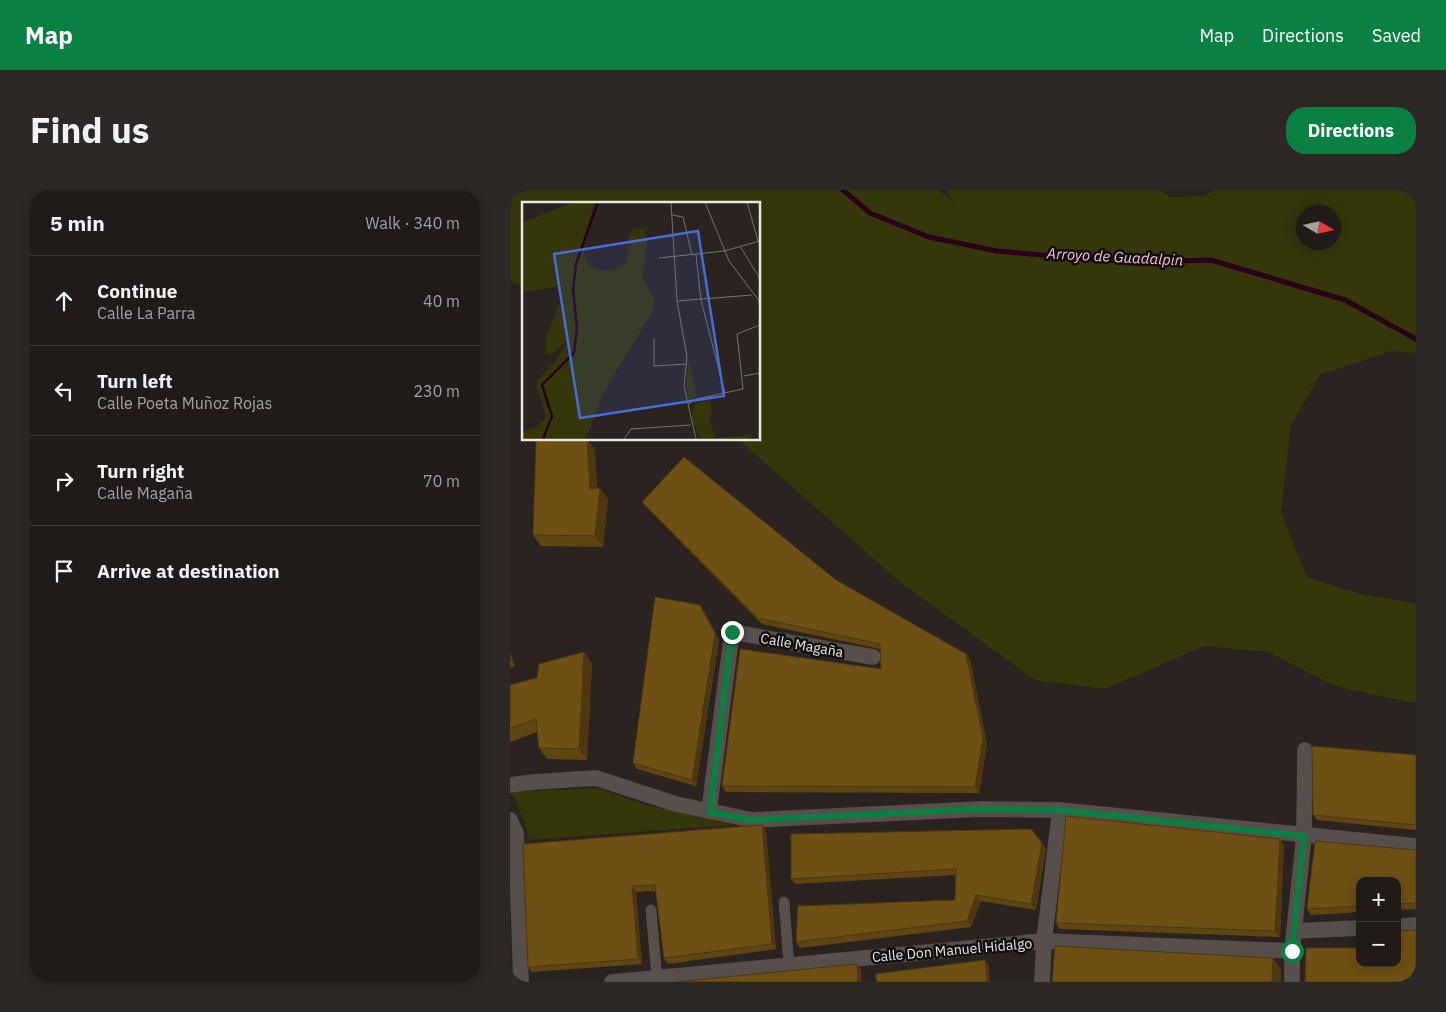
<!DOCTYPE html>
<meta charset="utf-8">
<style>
body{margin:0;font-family:"IBM Plex Sans",sans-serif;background:#2d2725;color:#f1f3f6}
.controls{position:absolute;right:15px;bottom:15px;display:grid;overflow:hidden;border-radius:10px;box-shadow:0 2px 12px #0003}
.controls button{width:45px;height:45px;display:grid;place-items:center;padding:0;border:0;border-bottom:1px solid #3d3837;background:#201a18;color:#f1f3f6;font:25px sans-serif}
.compass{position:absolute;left:786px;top:15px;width:45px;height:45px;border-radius:50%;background:#201a18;box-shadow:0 2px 12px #0003;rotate:99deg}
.stop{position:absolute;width:15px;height:15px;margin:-11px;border:4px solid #0b8043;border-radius:50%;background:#fff}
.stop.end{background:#0b8043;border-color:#fff;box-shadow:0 1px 5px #0008}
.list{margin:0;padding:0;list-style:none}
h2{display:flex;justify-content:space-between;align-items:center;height:65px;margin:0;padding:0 20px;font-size:21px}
h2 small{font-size:16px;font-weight:400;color:#a2a1a2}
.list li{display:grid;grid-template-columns:32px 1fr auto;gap:15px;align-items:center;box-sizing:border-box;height:90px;padding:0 20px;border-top:1px solid #3d3837}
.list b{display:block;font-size:19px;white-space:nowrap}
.list p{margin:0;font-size:16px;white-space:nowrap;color:#a2a1a2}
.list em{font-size:16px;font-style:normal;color:#a2a1a2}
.icon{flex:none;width:28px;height:28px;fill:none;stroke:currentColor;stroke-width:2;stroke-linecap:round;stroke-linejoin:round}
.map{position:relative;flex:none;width:906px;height:792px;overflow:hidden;border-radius:20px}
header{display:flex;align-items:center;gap:30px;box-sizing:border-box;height:70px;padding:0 25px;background:#0b8043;color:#fff}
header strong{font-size:24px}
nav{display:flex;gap:28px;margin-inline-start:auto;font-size:18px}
.intro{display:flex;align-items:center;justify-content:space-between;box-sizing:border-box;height:120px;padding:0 30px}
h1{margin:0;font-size:35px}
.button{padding:12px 22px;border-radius:20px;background:#0b8043;color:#fff;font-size:18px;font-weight:700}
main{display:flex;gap:30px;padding:0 30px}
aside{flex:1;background:#201a18;border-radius:20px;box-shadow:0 2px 12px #0003}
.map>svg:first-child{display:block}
.green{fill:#35360a;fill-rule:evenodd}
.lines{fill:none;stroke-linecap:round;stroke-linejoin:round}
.stream{stroke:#290018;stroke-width:5}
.lane-casing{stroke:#47413e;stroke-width:11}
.street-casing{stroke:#47413e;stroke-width:16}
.lane{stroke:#574f4b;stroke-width:10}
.street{stroke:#574f4b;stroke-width:15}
.wall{fill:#5f4512}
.shaded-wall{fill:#4d380f}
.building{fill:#6e5015;stroke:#4d380f}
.route{stroke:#0b8043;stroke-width:6}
.labels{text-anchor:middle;stroke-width:5;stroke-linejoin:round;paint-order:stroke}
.street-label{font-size:14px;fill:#ebe6e4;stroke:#100d0c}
.water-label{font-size:15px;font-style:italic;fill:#fcbedc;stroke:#100d0c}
.inset-river{fill:none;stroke:#290018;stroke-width:2.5}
.inset-road{fill:none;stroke:#77716e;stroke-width:1}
.view{fill:#466cda;fill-opacity:0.15;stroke:#466cda;stroke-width:2.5}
.inset-edge{fill:none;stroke:#ebe6e4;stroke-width:2.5}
</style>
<header>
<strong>Map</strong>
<nav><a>Map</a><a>Directions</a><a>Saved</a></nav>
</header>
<div class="intro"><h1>Find us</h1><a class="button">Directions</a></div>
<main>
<aside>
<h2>5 min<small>Walk · 340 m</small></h2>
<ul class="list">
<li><svg class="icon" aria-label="ahead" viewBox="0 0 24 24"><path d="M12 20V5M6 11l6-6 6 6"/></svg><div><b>Continue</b><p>Calle La Parra</p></div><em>40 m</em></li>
<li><svg class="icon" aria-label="left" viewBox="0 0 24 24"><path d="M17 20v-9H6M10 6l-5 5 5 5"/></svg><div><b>Turn left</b><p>Calle Poeta Muñoz Rojas</p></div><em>230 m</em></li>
<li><svg class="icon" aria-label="right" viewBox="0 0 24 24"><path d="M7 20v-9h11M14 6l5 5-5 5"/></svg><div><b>Turn right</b><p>Calle Magaña</p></div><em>70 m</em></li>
<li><svg class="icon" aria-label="arrive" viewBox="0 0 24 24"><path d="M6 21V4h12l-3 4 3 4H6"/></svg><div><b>Arrive at destination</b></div></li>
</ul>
</aside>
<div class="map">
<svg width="906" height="792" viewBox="0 0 906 792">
<rect width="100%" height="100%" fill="#2a2320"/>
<g class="green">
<path d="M0 0H428L444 12 436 0H649L660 7 694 6 705 0H906V163L881 161 810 185 781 235 771 323 797 387 854 405 906 413V512H898L825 496 758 462 694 456 595 499 525 490 390 392 228 249H249V14H14V97L0 90ZM794 22H824V52H794Z"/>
<path d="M89 598 132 614 223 635 19 650 16 637 2 602Z"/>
</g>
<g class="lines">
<path class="stream" d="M333 0 360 23 419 47 487 61 568 68 631 72 701 70 835 110 906 149"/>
<g class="lane-casing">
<g id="lane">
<path d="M274 712 279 775"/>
<path d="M141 720 147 788"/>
</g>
</g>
<g class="street-casing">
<g id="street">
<path d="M0 595 23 592 86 588 166 614 242 630 471 619 550 620 906 656"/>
<path d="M199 621 222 442 363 467"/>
<path d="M0 630 6 643 11 792"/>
<path d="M887 736 906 735"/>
<path d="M784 741 850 738"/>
<path d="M102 792 534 751 782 761"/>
<path d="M532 792 534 751 550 620"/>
<path d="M782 792V761L794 646 795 560"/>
</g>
</g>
<use href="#lane" class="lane"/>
<use href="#street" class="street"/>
</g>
<g class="wall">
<path d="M77 249 85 260 87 298 98 309 93 357 31 356 23 345Z"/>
<path d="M132 312 326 390 456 464 460 469 477 554 469 603 216 602 212 596 371 479 370 459 252 434 136 317Z"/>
<path d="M194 421 209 450 186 596 127 579 123 573Z"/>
<path d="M0 462 5 476 0 478Z"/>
<path d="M82 473 77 570 37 569 29 558 27 542 0 552V495Z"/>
<path d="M906 565V640L807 630 803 625Z"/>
<path d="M252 635 256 641 266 759 158 774 154 768 146 701 126 702 132 774 22 782 18 777 13 654Z"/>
<path d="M770 649 774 655 770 747 550 739 546 733Z"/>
<path d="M532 653 536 659 526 720 471 711 461 737 290 758 286 752 445 710V685L285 694 281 689Z"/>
<path d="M906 660V719L887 720V691H850V722L801 725 797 719Z"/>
</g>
<g class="shaded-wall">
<path d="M77 249 85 260 88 310 80 299Z"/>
<path d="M90 298 98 309 93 357 85 346Z"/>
<path d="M190 415 194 421 209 450 186 596 182 590Z"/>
<path d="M0 462 5 476 0 470Z"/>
<path d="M74 462 82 473 77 570 69 559Z"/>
<path d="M456 464 460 469 477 554 469 603 465 597Z"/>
<path d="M252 635 256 641 266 759 262 754Z"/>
<path d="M770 649 774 655 770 747 765 741Z"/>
<path d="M532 653 536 659 526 720 521 714Z"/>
<path d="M122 696 126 702 132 774 128 769Z"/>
<path d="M466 705 471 711 461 737 457 731Z"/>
<path d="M763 768 771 779V792H762Z"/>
<path d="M475 770 479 776 480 792H477Z"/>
<path d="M347 774 351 780 352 792H348Z"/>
</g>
<g class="building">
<path d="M77 249 80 299 90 298 85 346 23 345 26 251Z"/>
<path d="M174 267 326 390 456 464 473 548 465 597 212 596 230 459 371 479 370 454 248 428 132 312Z"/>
<path d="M145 407 190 415 205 444 182 590 123 573Z"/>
<path d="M74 462 69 559 29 558 26 529 0 538V495L27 488 29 474Z"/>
<path d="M802 556 906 565V635L803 625Z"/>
<path d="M556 626 770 649 765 741 546 733Z"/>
<path d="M252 635 262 754 154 768 145 695 122 696 128 769 18 777 13 654Z"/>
<path d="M521 639 532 653 521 714 466 705 457 731 286 752 288 716 445 710 446 679 281 689V644Z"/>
<path d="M805 651 906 660V713L887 714V691H850V716L797 719Z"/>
<path d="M906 740V792H795L796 758H850V773H887V741Z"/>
<path d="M545 756 763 768 762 792H542Z"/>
<path d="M475 770 477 792H367L365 784Z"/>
<path d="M347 774 348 792H165Z"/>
</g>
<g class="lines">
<path class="route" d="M222 442 200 622 242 630 471 619 550 620 794 646 782 761"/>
</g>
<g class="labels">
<g class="street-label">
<text transform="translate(292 455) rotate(10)" y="5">Calle Magaña</text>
<text transform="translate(442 760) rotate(-5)" y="5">Calle Don Manuel Hidalgo</text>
</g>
<g class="water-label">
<text transform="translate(605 67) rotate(3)" y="5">Arroyo de Guadalpin</text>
</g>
</g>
<g transform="translate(12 12)">
<rect width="238" height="238" fill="#2a2320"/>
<path d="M51 0H73L61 38 62 52 68 64 78 68 94 67 105 61 107 36 111 26 123 27 125 39 121 77 131 94 132 107 83 188 64 237H0V230L15 225 24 215 14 180 35 157 47 137 31 151 24 152V135L40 96 34 85 0 90V21ZM167 158 175 194 167 199 164 183ZM188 198 190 212 186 215 194 236 230 233 224 237H178L170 216 171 206 174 201Z" fill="#35360a"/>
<path class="inset-river" d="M21 237 30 214 20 183 52 151 55 126 51 87 54 62 76 0"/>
<path class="inset-road" d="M149 0 155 99 165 154 162 184 174 237M183 0 207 59 238 100M225 0 236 39M150 13 161 15 170 53M218 44 238 77M174 53 179 98 203 191M137 56 202 49 238 39M155 99 230 93M132 137V164L165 162M222 174 238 171M167 202 174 197 221 187 215 132 238 123M102 237 109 227 169 223"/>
<path class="view" d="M176 29 202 194 58 216 32 52Z"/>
<rect width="238" height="238" class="inset-edge"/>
</g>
</svg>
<div class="controls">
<button>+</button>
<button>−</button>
</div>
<svg class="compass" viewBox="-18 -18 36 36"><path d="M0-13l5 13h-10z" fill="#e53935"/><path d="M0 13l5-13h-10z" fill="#a2a1a2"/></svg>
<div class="stop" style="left:782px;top:761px"></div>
<div class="stop end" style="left:222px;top:442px"></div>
</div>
</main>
